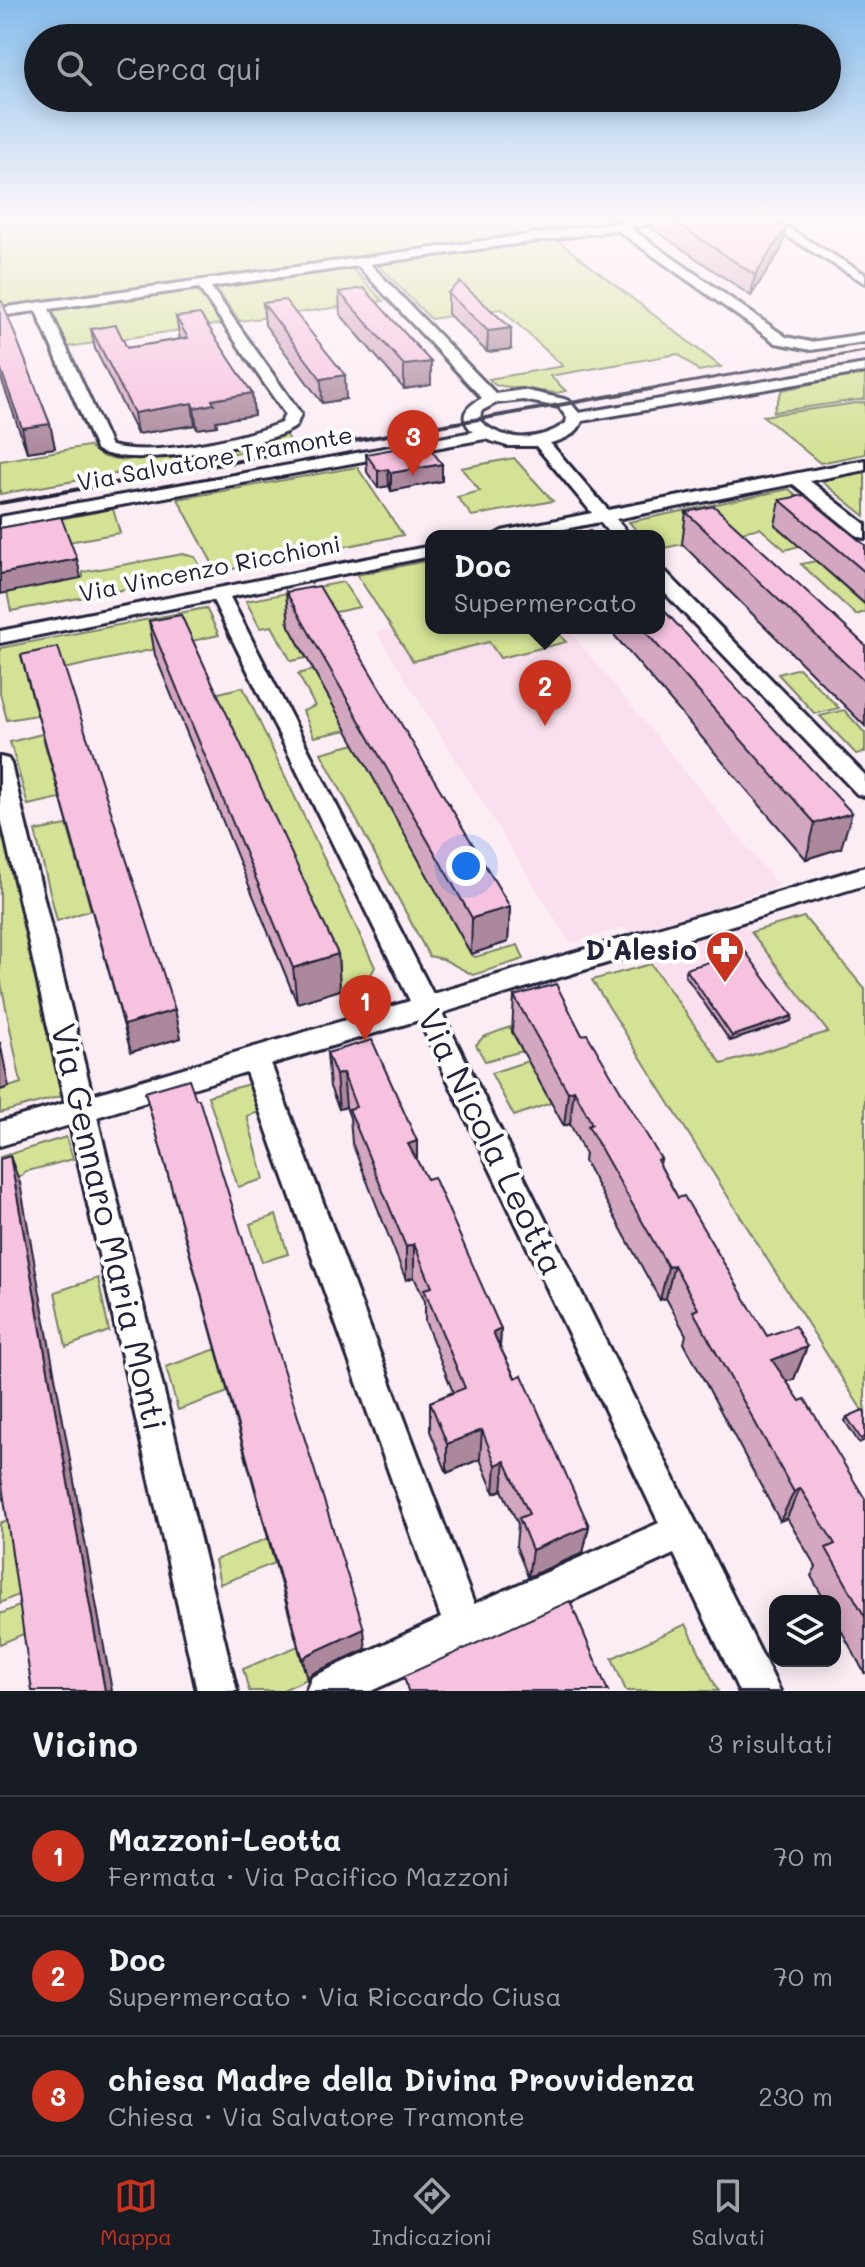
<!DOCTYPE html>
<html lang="it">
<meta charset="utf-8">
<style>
body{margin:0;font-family:Mali,sans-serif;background:#242831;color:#f1f3f6}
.controls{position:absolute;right:24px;bottom:24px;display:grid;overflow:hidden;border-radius:16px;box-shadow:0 4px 20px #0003}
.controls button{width:72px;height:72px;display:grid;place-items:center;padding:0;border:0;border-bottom:2px solid #363941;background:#171b24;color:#f1f3f6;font:40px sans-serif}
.you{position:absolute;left:466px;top:866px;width:28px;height:28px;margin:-20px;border:6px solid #fff;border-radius:50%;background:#1a73e8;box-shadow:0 0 0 12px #1a73e833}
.badge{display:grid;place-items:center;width:52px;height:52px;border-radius:50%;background:#c8321e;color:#fff;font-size:26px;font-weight:700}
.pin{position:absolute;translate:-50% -66px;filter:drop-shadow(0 2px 4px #0008)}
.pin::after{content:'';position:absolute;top:42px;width:28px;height:24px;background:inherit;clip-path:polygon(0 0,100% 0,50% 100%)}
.popup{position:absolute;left:425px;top:530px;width:240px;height:104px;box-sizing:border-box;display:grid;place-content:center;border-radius:16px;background:#171b24;filter:drop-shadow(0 2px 6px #0005);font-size:26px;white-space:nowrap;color:#9ea1a6}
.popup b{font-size:30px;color:#f1f3f6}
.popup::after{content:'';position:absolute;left:50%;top:100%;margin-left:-16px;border:16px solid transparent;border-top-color:#171b24}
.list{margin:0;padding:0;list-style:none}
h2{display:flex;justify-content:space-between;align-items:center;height:104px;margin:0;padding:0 32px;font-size:34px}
h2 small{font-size:26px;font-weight:400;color:#9ea1a6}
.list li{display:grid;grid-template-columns:52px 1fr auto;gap:24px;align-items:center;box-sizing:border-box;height:120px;padding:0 32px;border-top:2px solid #363941}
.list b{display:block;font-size:30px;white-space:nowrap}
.list p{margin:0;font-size:26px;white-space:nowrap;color:#9ea1a6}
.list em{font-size:26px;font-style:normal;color:#9ea1a6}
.icon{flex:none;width:44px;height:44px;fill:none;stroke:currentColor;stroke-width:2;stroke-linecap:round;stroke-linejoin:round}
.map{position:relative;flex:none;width:865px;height:1691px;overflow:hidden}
.search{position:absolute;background:#171b24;box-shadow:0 4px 20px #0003;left:24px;right:24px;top:24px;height:88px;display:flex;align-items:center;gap:20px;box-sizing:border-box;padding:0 28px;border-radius:44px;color:#9ea1a6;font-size:30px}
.sheet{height:464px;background:#171b24}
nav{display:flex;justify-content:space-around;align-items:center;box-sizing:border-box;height:112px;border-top:2px solid #363941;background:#171b24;font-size:22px;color:#9ea1a6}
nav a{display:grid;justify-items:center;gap:4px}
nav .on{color:#c8321e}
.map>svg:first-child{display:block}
.built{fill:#fae0ee}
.green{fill:#d3e295;stroke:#7a8268;stroke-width:2}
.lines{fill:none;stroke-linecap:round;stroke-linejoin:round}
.street-casing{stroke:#22223b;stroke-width:6}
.street{fill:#fff;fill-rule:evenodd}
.rail-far1{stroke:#22223b;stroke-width:3}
.rail{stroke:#22223b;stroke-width:4}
.wall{fill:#d4a7c0;stroke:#22223b;stroke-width:2}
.shaded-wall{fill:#ac889c;stroke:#22223b;stroke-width:2}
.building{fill:#f6c2df;stroke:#22223b;stroke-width:2}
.labels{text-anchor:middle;stroke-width:8;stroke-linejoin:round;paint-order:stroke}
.far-street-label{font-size:24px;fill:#22223b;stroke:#fff}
.poi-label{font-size:28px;font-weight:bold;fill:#22223b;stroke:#fff;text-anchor:end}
.near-street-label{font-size:34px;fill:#22223b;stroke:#fff}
</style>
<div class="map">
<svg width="865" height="1691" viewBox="0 0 865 1691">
<rect width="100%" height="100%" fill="#fcedf5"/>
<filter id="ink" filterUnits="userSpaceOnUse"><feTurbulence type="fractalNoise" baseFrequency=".0125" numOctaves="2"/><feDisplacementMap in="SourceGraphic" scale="16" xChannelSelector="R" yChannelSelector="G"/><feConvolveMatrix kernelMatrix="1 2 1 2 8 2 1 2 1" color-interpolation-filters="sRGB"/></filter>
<g filter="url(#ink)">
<path class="built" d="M431 621V628H567L779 886 728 902 828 1032 722 1064 625 927 570 943 376 632Z"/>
<g class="green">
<path d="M0 218H645L0 307Z"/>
<path d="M557 240 721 367 699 371 678 354 550 376 566 391 556 393 495 385 489 379 563 366 501 309 431 319 378 265Z"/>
<path d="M352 268 383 301 240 321 215 287Z"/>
<path d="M197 290 221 324 68 347 52 310Z"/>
<path d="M865 373V399L773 412 782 390Z"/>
<path d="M865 402V454L820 463 763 416Z"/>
<path d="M284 433 292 443 0 494V461L88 446 104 457 126 460Z"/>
<path d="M514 458 553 501 472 516 457 497 480 491 461 468Z"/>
<path d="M357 467 403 535 217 572 178 499Z"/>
<path d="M865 471V516L820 480Z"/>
<path d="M789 489 819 514 776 526 799 546 785 550 760 528 659 549V536H641L629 522Z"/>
<path d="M113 509 120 533 68 542 0 530Z"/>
<path d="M183 554 195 557 205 574 11 611 7 592 83 577V572Z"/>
<path d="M431 560V628H554L566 642 500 658 489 642 413 661 357 575Z"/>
<path d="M816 561 865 605V612L856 615 801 564Z"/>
<path d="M343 582 360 607 287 622 306 658 291 661 272 626 260 628 246 601Z"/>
<path d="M206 608 219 635 27 677 37 715 7 720 0 693V648Z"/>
<path d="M799 668 839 708 815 714 778 674Z"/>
<path d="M313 670 347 730 314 737 303 711 315 706 298 674Z"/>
<path d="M243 687 375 967 351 1013 207 696Z"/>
<path d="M844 710 865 733V752L856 754 820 716Z"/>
<path d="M42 734 60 798 28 805 10 742Z"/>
<path d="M355 744 471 954 475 957 518 945 524 959 473 975 443 959 429 956 321 753Z"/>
<path d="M0 818 65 1095 0 1113V1090L21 1083 0 978Z"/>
<path d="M67 825 91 910 57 921 35 831Z"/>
<path d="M804 917 865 989V1415L592 980 651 964 722 1064 828 1032 751 932Z"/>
<path d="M510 1027 523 1051 485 1061 476 1045 483 1037Z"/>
<path d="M528 1061 551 1103 514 1116 491 1073Z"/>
<path d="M249 1084 259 1112 247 1116 264 1179 238 1187 208 1096Z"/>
<path d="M66 1137 73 1159 24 1172 23 1175 0 1182V1157Z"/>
<path d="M276 1215 288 1254 262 1262 250 1224Z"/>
<path d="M98 1278 109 1331 66 1347 55 1292Z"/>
<path d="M216 1349 228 1392 178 1410 166 1367Z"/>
<path d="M16 1516 27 1591 0 1603V1523Z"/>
<path d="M268 1538 275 1563 220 1584 215 1560Z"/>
<path d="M29 1602 33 1630 0 1644V1614Z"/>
<path d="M686 1624 718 1691H626L612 1658Z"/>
<path d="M298 1646 307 1679 281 1691H249L243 1669Z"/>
</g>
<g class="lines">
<g class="street-casing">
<g id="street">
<path d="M649 218H682L630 228 786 337 811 342 865 334V342L811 350 776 343 617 230 370 264 496 394 523 390 564 399 569 401 579 413 865 364V372L582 421C578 434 563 440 550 443L608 510 865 460V470L810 481 865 524V538L859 537 793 484 616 519 630 536H611L600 522 529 536H493L502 531 592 513 536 446H507L485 439 0 527V517L473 432C457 416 466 407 482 398L358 266 211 287 301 414 296 426C275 446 119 470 96 449L36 311 0 316V308ZM199 288 285 414 281 423C239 439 155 457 111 446L49 309ZM523 400 559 407 567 418 566 423C540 442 504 443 480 421L481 411 496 403Z"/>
<path d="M756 218H771L865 274V283Z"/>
<path d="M431 546V556L230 597 433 994 865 867V885L442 1013 780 1691H739L674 1554 371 1691H306L312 1677 441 1618 246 1072 97 1117 237 1691H197L70 1125 0 1146V1122L65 1103 0 814V757L8 759 11 764 92 1095 410 1001 213 600 0 643V631ZM419 1020 659 1523 474 1604 271 1064Z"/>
<path d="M659 570 666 572 865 775V796L857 794 659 587Z"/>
</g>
</g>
<use href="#street" class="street"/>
<path class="rail-far1" d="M645 390 865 351"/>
<path class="rail" d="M0 503 656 388"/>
</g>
<g class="wall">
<path d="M654 218H769L786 228 782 248 751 296 653 229Z"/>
<path d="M339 292 431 362V385L404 389 340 314Z"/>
<path d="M448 293 511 349 487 352 448 314Z"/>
<path d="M0 302 50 424 55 448 27 452 0 375Z"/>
<path d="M263 303 346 399 322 403 265 325Z"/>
<path d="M176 317 252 393 254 415 216 421 217 426 197 429 195 425 137 434 95 349 91 329 127 348 180 339Z"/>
<path d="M366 454 442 464V481L391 491 389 486 378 488 367 472Z"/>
<path d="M780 500 865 545V604L775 525Z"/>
<path d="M686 512 865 645V726L682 544Z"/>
<path d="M286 592 510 907 508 942 471 954 289 626Z"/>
<path d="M149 621 338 954 340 990 297 1003 155 655Z"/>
<path d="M608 628H659L841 848 806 859Z"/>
<path d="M21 655 175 1010 181 1038 131 1052Z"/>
<path d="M686 969 792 1016 791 1021 730 1041 685 975Z"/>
<path d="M514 996 582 1035 661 1159 660 1165 678 1198 767 1336 807 1347 794 1379 787 1382 865 1499V1674L835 1619V1601H825L811 1576 816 1567 787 1518 780 1521 684 1343 686 1335 666 1298 660 1300 584 1161 585 1154 570 1124 564 1126 512 1032Z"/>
<path d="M327 1053 417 1141V1161L501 1329 500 1347 589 1526 583 1553 528 1577 516 1546 518 1524 502 1490 494 1493 480 1459 447 1473 430 1431V1402L453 1392 425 1321V1301L414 1277 406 1280 352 1143 350 1118 346 1107 339 1109 330 1087Z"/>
<path d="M145 1092 366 1649 311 1674 307 1679Z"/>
<path d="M865 1412V1440L859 1443 845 1421 847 1417Z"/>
</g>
<g class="shaded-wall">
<path d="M786 228 782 248 751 296 755 275Z"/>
<path d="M511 328V349L487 352 488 331Z"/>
<path d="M431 362V385L404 389V365Z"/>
<path d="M345 375 346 399 322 403 321 379Z"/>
<path d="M252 393 254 415 216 421 217 426 197 429 194 408 212 400Z"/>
<path d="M192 403 195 425 137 434 134 413Z"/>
<path d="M50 424 55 448 27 452 22 428Z"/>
<path d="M442 464V481L391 491V473Z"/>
<path d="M388 469 389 486 378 488V471Z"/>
<path d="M77 559 81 578 0 594V574Z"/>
<path d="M852 813 841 848 806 859 815 823Z"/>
<path d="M510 907 508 942 471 954 472 918Z"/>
<path d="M338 954 340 990 297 1003 293 968Z"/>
<path d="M175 1010 181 1038 131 1052 124 1025Z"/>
<path d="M792 1016 791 1021 730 1041 732 1036Z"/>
<path d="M0 1042 9 1087 0 1090Z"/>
<path d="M343 1073 346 1107 339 1109 336 1075Z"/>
<path d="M574 1090 570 1124 564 1126 568 1092Z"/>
<path d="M417 1141V1175L408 1144Z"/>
<path d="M10 1156 20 1183 112 1691H105Z"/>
<path d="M414 1244V1277L406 1280V1247Z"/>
<path d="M674 1265 666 1298 660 1300 668 1267Z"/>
<path d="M501 1329 499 1360 493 1333Z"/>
<path d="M807 1347 794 1379 761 1392 772 1360Z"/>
<path d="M482 1430 480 1459 447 1473V1444Z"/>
<path d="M505 1461 502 1490 494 1493 496 1465Z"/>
<path d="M800 1488 787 1518 780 1521 794 1492Z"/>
<path d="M589 1526 583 1553 528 1577 532 1550Z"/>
<path d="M364 1629 366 1649 311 1674 307 1679 303 1660 307 1655Z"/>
</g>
<g class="building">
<path d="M669 218H769L786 228 755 275Z"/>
<path d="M460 282 511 328 488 331 448 293Z"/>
<path d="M364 288 431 362 404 365 339 292Z"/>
<path d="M285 300 345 375 321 379 263 303Z"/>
<path d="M2 301 50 424 22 428 0 367V302Z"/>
<path d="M200 314 252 393 212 400 214 404 194 408 192 403 134 413 91 329 116 325 127 348 188 338 176 317Z"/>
<path d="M426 443 442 464 391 473 388 469 378 471 366 454Z"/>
<path d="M804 495 865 545V572L780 500Z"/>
<path d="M714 506 865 645V682L686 512Z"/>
<path d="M61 517 77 559 0 574V528Z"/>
<path d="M590 531 595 536H565Z"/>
<path d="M319 586 510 907 472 918 286 592Z"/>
<path d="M659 605 852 813 815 823 642 628H659Z"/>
<path d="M181 615 338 954 293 968 149 621Z"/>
<path d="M58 647 175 1010 124 1025 21 655Z"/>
<path d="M745 951 792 1016 732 1036 686 969Z"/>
<path d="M556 984 582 1035 587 1034 661 1159 657 1160 678 1198 684 1196 767 1336 795 1326 807 1347 772 1360 800 1401 805 1399 865 1499V1617L826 1548 835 1544 800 1488 794 1492 693 1311 698 1309 674 1265 668 1267 588 1126 592 1124 574 1090 568 1092 514 996Z"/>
<path d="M372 1040 417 1141 408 1144 427 1179 434 1177 501 1329 493 1333 515 1378 522 1375 589 1526 532 1550 519 1518 529 1514 505 1461 496 1465 482 1430 447 1444 430 1402 465 1388 424 1289 432 1287 414 1244 406 1247 349 1109 356 1107 343 1073 336 1075 327 1053Z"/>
<path d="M189 1079 196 1099H199L364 1629 307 1655 303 1660 145 1092Z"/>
<path d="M10 1156 105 1691H32L0 1471V1159Z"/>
<path d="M863 1410 865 1412V1437L861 1439 847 1417Z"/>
<path d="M570 1601 608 1691H408L404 1676Z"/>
</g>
</g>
<linearGradient id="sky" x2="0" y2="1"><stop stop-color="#85bceb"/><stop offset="0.48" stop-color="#fef7fa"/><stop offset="1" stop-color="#fef7fa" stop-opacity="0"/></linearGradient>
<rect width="865" height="455" fill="url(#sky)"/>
<defs>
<g id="pharmacy-pin" transform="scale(2)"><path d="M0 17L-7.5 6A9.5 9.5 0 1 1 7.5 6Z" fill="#c8321e" stroke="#fff"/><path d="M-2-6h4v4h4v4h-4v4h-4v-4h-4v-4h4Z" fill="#fff"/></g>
</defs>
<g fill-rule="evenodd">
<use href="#pharmacy-pin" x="725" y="950"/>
</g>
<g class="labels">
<g class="far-street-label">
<text transform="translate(215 459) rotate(-10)" y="8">Via Salvatore Tramonte</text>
<text transform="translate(210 569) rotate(-11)" y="8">Via Vincenzo Ricchioni</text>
</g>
<g class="poi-label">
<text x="697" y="960">D'Alesio</text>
</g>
<g class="near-street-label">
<text transform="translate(491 1142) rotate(64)" y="12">Via Nicola Leotta</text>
<text transform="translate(109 1227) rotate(77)" y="12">Via Gennaro Maria Monti</text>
</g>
</g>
</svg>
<div class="controls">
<button><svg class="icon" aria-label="layers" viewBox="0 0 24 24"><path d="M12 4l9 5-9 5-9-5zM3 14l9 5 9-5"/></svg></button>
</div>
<div class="you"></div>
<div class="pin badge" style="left:365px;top:1041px">1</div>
<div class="pin badge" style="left:545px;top:726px">2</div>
<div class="popup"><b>Doc</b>Supermercato</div>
<div class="pin badge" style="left:413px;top:476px">3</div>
<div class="search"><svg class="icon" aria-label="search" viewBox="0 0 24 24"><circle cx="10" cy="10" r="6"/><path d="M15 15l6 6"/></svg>Cerca qui</div>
</div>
<section class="sheet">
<h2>Vicino<small>3 risultati</small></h2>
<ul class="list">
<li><span class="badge">1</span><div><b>Mazzoni-Leotta</b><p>Fermata · Via Pacifico Mazzoni</p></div><em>70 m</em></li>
<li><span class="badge">2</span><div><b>Doc</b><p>Supermercato · Via Riccardo Ciusa</p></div><em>70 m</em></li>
<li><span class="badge">3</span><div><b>chiesa Madre della Divina Provvidenza</b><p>Chiesa · Via Salvatore Tramonte</p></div><em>230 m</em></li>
</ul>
</section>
<nav>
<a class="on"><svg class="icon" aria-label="map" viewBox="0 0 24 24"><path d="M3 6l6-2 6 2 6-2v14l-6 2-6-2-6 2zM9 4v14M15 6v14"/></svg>Mappa</a>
<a><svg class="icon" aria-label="directions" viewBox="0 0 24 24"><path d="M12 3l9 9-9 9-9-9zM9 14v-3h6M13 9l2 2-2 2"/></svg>Indicazioni</a>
<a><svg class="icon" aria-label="saved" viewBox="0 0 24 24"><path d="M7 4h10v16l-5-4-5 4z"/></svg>Salvati</a>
</nav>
